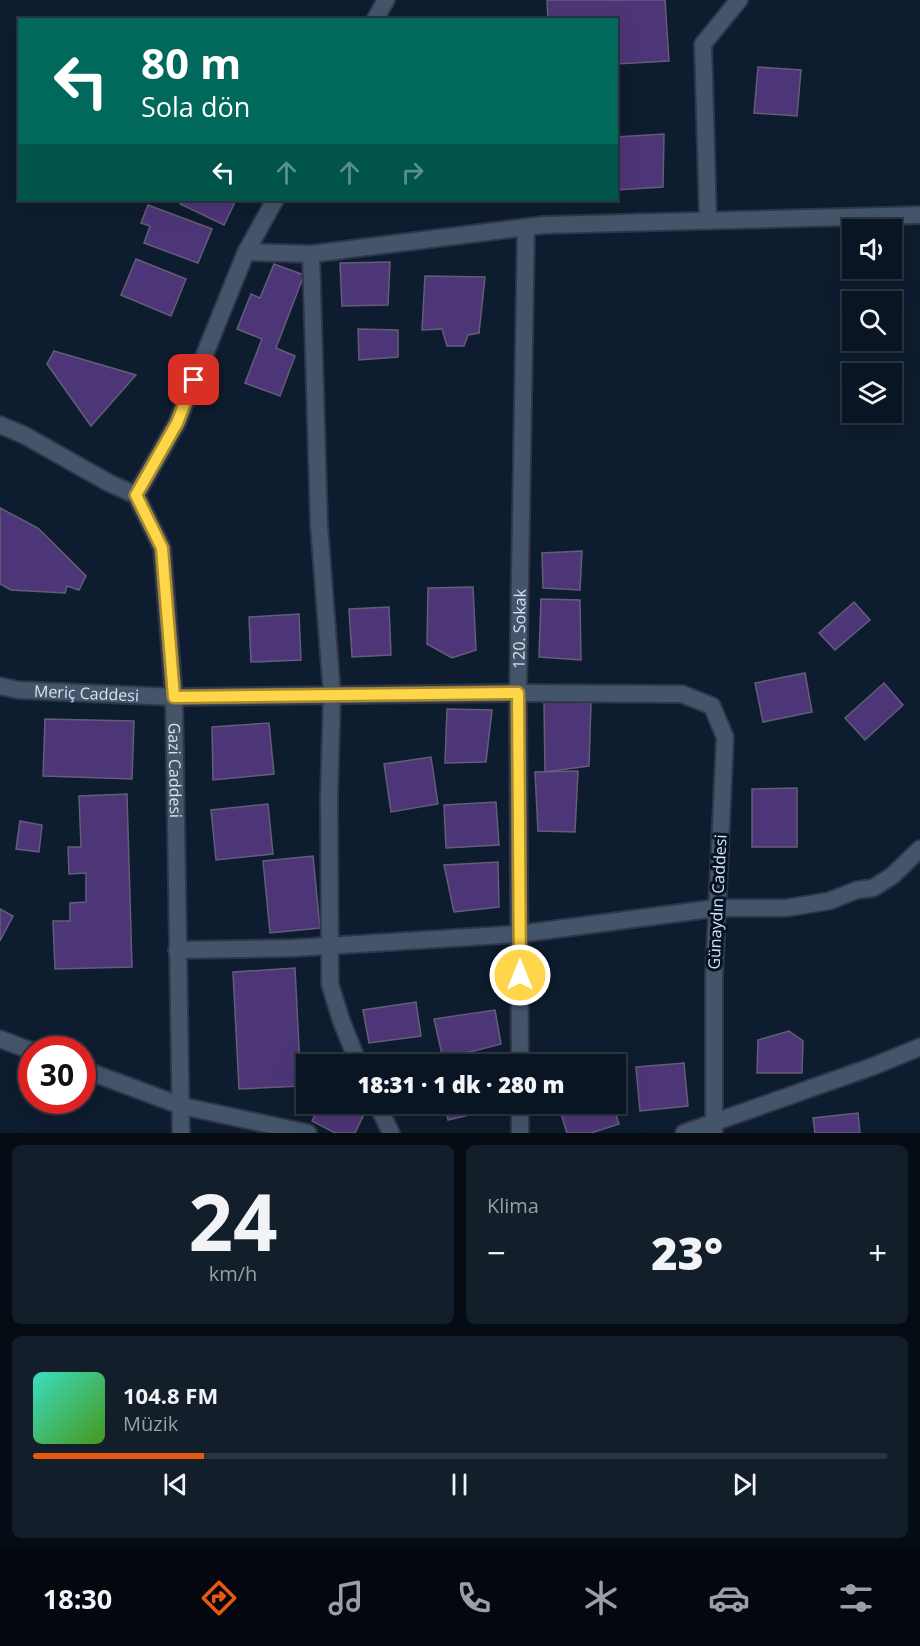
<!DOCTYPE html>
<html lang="tr">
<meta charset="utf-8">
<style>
body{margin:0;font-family:"Open Sans",sans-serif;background:#131e2b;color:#f1f3f6;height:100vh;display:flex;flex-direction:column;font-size:22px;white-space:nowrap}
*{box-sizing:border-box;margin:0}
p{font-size:20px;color:#999fa6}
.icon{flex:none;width:33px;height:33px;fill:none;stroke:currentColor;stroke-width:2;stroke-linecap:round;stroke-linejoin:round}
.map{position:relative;height:1133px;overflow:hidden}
.side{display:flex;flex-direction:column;gap:12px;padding:12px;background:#060c13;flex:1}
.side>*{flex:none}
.hud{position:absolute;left:18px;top:18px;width:600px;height:183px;border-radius:0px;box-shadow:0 6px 24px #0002,0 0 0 2px #2a3441;background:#00695c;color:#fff;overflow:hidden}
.fabs{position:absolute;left:842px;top:219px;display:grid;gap:12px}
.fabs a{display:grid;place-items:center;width:60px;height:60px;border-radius:0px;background:#0a1523;box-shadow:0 6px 24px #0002,0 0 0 2px #2a3441;font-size:30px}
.speed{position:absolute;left:18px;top:1036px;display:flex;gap:12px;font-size:30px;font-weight:700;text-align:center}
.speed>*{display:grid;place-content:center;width:78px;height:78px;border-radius:50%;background:#0a1523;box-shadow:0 6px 24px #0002,0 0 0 2px #2a3441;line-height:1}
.speed .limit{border:9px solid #d22;background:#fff;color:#111}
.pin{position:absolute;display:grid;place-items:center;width:51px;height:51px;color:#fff;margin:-26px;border-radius:12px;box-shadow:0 3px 9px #0006}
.me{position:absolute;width:66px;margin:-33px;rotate:0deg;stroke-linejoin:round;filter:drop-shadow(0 0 4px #0008)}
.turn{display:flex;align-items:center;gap:21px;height:126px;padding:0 24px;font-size:27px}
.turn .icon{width:78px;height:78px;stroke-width:2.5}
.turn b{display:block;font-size:42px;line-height:51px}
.lanes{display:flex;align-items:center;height:57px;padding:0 24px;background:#0003;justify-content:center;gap:30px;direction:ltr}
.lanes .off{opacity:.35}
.big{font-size:45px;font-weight:800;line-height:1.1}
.side .tile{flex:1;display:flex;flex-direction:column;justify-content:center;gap:9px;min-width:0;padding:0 21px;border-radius:9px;background:#131e2b}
.side .dial{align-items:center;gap:0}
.dial b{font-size:78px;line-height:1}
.song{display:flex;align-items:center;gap:18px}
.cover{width:72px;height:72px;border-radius:9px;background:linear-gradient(135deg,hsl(170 70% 55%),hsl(100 70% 35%))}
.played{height:6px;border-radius:3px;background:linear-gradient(90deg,#ea580c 20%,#2a3441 20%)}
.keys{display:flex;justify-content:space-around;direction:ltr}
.heat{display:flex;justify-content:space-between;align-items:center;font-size:33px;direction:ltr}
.side .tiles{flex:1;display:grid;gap:12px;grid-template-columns:1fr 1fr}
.tile:last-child{grid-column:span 2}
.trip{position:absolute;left:296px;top:1054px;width:330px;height:60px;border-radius:0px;background:#0a1523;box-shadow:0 6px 24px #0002,0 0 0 2px #2a3441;font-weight:800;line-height:60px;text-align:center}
.tabs{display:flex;height:96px;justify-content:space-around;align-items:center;background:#04080e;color:#999fa6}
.tabs .icon{width:42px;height:42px}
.tabs .active{color:#ea580c}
.tabs b{font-size:27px;color:#f1f3f6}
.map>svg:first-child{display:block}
.building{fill:#4d3677;stroke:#645d77;stroke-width:1.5}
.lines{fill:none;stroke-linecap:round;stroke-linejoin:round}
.minor-casing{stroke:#303646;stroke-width:20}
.tertiary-casing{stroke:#303646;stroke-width:20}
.minor{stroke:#44546a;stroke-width:16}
.tertiary{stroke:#44546a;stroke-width:16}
.route-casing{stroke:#a68a30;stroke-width:15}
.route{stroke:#ffd54a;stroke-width:10}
.labels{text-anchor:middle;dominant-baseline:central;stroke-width:6;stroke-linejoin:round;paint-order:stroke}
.street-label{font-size:16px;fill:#d8e2ef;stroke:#061225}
</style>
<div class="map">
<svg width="920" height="1133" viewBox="0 0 920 1133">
<rect width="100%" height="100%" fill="#0e1c2f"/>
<!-- building -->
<g class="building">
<polygon points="547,0 665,0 669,61 616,64 616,20 548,20"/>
<polygon points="758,67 801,70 797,116 754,113"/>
<polygon points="664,134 663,187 616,190 616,137"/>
<polygon points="182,200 236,200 224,225 180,204"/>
<polygon points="148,205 212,229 198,263 144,243 150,226 141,223"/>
<polygon points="136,259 186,279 171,316 121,295"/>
<polygon points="390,262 388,305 342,306 340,263"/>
<polygon points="274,264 304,275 276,348 295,356 280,396 245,383 262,339 237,329 251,294 260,298"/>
<polygon points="425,276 485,277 479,333 468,335 464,346 447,346 442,329 422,330"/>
<polygon points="358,329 398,330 398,357 359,360"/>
<polygon points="54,351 136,375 91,426 47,364"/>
<polygon points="0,508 38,528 86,576 79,590 67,586 65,593 11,590 0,584"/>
<polygon points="582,551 580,590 543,588 542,553"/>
<polygon points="473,587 476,650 452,658 427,644 428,588"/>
<polygon points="541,599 580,600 581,660 539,657"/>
<polygon points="854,602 870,620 835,650 819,633"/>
<polygon points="389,607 391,655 352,657 349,609"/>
<polygon points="299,614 301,660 251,662 249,617"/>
<polygon points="805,673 812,712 763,722 755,683"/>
<polygon points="884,683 903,705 865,740 845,718"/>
<polygon points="544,701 591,703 589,766 545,772"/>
<polygon points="447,709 492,710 486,762 445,763"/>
<polygon points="45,719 134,721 132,779 43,776"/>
<polygon points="269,723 274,774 213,780 212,727"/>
<polygon points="431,757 438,804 391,812 384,764"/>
<polygon points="578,771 575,832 538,831 535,772"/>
<polygon points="797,788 797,847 752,847 752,789"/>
<polygon points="127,794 132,967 55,969 53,921 70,921 70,903 86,902 86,873 69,874 68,847 81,847 79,796"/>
<polygon points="496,802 499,845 446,848 444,805"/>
<polygon points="268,804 273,854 216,860 211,810"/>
<polygon points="20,821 42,825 39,852 16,849"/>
<polygon points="313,856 320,928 270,933 263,861"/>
<polygon points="498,862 499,907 454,912 444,865"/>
<polygon points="0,909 13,916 0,941"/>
<polygon points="295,968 301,1086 239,1089 233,972"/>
<polygon points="416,1002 421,1036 369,1043 363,1010"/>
<polygon points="495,1010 501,1044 443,1059 434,1019"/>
<polygon points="789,1031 803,1041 802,1073 757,1073 758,1040"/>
<polygon points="482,1056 484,1065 442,1065"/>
<polygon points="684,1063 688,1106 640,1111 636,1067"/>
<polygon points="321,1104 358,1104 367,1108 355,1133 335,1133 312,1121"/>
<polygon points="445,1104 493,1104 494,1109 448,1120"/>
<polygon points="558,1104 613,1104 619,1124 591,1133 567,1133"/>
<polygon points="858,1113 860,1133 815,1133 813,1118"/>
</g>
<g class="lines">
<defs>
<g id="minor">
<polyline points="708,221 703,44 739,0"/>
<polyline points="311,254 319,525 332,694 329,798 330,984 341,1020 359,1065"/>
<path id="s1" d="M 0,686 L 18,690 L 174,697 L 518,693 L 682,694"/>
<polyline points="177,950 294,948 519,934 717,908 786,908 829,901 857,890 873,888 892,876 920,849"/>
<path id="s2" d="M 520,1065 L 518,693 L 526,227"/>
<polyline points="377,1104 391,1133"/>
<polyline points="182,1106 308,1133"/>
<polyline points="520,1133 520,1104"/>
<polyline points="684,1133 874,1066 920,1047"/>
</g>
<g id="tertiary">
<polyline points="375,20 386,0"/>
<polyline points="246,252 275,200"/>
<path id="s3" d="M 0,425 L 24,435 L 109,483 L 136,495 L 162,548 L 174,697 L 181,1133"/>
<polyline points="136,495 177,423 246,252 311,254 543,225 920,215"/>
<polyline points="682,694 712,706 725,737 714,977 714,1133"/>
<polyline points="0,1039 32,1051"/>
<polyline points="82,1069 182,1106"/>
</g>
</defs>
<!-- minor casing -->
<use href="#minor" class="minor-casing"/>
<!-- tertiary casing -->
<use href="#tertiary" class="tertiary-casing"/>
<!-- minor -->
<use href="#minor" class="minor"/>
<!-- tertiary -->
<use href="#tertiary" class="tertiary"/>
</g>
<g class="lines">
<defs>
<polyline id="route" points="194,380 177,423 136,495 162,548 174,697 518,693 520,975"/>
</defs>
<!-- route casing -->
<use href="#route" class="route-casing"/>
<!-- route -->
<use href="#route" class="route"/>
</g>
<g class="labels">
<!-- street labels -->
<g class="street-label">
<text stroke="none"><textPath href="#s2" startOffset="436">120. Sokak</textPath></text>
<text stroke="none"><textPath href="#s1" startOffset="87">Meriç Caddesi</textPath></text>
<text stroke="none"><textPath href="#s3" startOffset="435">Gazi Caddesi</textPath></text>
<text transform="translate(717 902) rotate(-87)">Günaydın Caddesi</text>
</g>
</g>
</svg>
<div class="fabs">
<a><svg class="icon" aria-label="sound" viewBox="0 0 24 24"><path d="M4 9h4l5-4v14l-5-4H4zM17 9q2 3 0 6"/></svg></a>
<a><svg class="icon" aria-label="search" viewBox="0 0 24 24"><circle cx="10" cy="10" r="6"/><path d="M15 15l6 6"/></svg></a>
<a><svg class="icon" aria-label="layers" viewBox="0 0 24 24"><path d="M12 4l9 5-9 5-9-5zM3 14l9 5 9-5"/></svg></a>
</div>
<div class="speed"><div class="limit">30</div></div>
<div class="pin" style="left:194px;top:380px;background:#d93025"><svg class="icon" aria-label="arrive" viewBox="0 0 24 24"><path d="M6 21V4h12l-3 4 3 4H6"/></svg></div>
<svg class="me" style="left:520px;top:975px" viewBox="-20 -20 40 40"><circle r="17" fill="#ffd54a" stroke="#fff" stroke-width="3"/><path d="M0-11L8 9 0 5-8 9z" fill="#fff"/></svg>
<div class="trip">18:31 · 1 dk · 280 m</div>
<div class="hud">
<div class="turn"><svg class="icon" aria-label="left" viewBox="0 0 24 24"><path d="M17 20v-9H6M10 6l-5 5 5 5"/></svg><div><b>80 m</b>Sola dön</div></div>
<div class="lanes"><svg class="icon" aria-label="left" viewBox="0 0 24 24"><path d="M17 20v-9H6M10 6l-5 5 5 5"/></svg><svg class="icon off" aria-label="ahead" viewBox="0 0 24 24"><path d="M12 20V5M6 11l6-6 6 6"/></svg><svg class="icon off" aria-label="ahead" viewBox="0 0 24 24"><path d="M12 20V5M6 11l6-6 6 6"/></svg><svg class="icon off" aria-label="right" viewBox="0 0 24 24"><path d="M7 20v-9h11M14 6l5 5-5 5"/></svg></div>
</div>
</div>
<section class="side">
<div class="tiles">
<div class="tile dial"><b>24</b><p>km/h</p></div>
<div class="tile"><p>Klima</p>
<div class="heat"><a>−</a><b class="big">23°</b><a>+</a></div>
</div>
<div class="tile">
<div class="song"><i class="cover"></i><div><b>104.8 FM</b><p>Müzik</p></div></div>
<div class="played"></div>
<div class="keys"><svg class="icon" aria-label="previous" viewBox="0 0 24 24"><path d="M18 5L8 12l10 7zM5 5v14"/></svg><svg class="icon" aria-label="pause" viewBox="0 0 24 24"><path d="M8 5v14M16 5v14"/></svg><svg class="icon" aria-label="next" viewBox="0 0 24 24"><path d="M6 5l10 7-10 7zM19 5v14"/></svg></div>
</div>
</div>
</section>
<nav class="tabs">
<b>18:30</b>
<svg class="icon active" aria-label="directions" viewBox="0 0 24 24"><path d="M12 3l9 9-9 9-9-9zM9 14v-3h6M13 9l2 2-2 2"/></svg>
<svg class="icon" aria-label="music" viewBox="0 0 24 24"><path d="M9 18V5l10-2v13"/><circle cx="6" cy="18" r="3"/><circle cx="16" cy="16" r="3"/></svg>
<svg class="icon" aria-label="phone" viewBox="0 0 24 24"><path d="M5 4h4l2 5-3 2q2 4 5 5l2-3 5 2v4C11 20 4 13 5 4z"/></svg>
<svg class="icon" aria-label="climate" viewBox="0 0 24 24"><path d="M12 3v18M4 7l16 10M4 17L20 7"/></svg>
<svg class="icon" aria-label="car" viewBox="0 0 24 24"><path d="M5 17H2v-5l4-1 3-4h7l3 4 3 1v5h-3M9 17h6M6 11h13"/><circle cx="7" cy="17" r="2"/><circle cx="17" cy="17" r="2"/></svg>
<svg class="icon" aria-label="filters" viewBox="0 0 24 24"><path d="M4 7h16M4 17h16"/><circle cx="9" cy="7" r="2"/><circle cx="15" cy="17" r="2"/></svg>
</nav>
